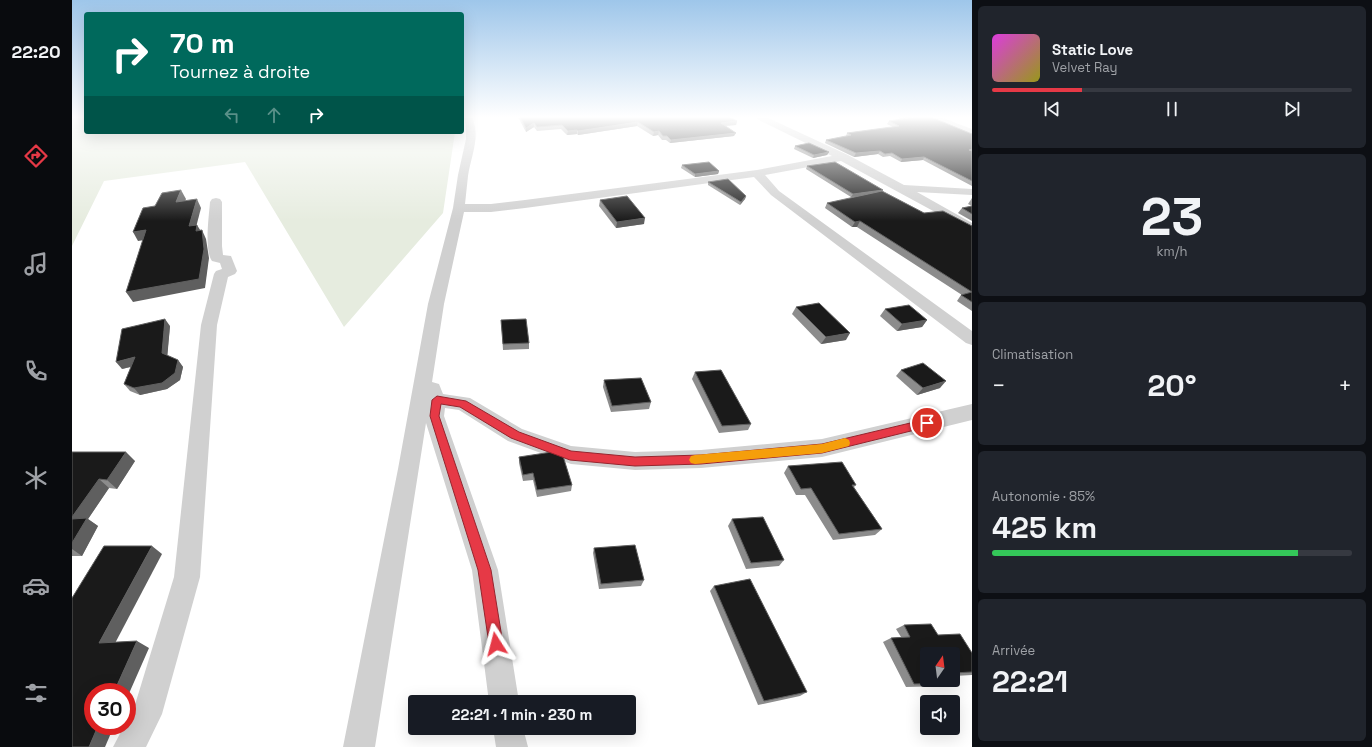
<!DOCTYPE html>
<html lang="fr">
<meta charset="utf-8">
<style>
body{margin:0;font-family:"Space Grotesk",sans-serif;background:#20242c;color:#f1f3f6;height:100vh;display:flex;flex-direction:column;font-size:15px;white-space:nowrap}
*{box-sizing:border-box;margin:0}
p{font-size:13px;color:#9ea1a6}
.icon{flex:none;width:22px;height:22px;fill:none;stroke:currentColor;stroke-width:2;stroke-linecap:round;stroke-linejoin:round}
.map{position:relative;flex:1;overflow:hidden}
.sheet{display:flex;flex-direction:column;gap:6px;padding:6px;background:#0d0f14;width:400px}
.sheet>*{flex:none}
.guide{position:absolute;left:12px;top:12px;width:380px;height:122px;border-radius:4px;box-shadow:0 4px 16px #0002;background:#00695c;color:#fff;overflow:hidden}
.needle{width:26px;rotate:14deg}
.buttons{position:absolute;left:848px;top:647px;display:grid;gap:8px}
.buttons a{display:grid;place-items:center;width:40px;height:40px;border-radius:4px;background:#171b24;box-shadow:0 4px 16px #0002;font-size:20px}
.speed{position:absolute;left:12px;top:683px;display:flex;gap:8px;font-size:20px;font-weight:700;text-align:center}
.speed>*{display:grid;place-content:center;width:52px;height:52px;border-radius:50%;background:#171b24;box-shadow:0 4px 16px #0002;line-height:1}
.speed .limit{border:6px solid #d22;background:#fff;color:#111}
.pin{position:absolute;display:grid;place-items:center;width:34px;height:34px;color:#fff;margin:-17px;border:2px solid #fff;border-radius:50%;box-shadow:0 1px 4px #0007}
.me{position:absolute;width:44px;margin:-22px;rotate:351deg;stroke-linejoin:round;filter:drop-shadow(0 0 3px #0008)}
.turn{display:flex;align-items:center;gap:14px;height:84px;padding:0 20px;font-size:18px}
.turn .icon{width:52px;height:52px;stroke-width:2.5}
.turn b{display:block;font-size:28px;line-height:34px}
.lanes{display:flex;align-items:center;height:38px;padding:0 20px;background:#0003;justify-content:center;gap:20px;direction:ltr}
.lanes .off{opacity:.35}
.big{font-size:30px;font-weight:700;line-height:1.1}
.sheet .tile{flex:1;display:flex;flex-direction:column;justify-content:center;gap:6px;min-width:0;padding:0 14px;border-radius:6px;background:#20242c}
.sheet .dial{align-items:center;gap:0}
.dial b{font-size:52px;line-height:1}
.song{display:flex;align-items:center;gap:12px}
.cover{width:48px;height:48px;border-radius:6px;background:linear-gradient(135deg,hsl(300 70% 55%),hsl(60 70% 35%))}
.played{height:4px;border-radius:2px;background:linear-gradient(90deg,#e63946 25%,#363941 25%)}
.keys{display:flex;justify-content:space-around;direction:ltr}
.heat{display:flex;justify-content:space-between;align-items:center;font-size:22px;direction:ltr}
.charge{height:6px;border-radius:3px;background:linear-gradient(90deg,#34c759 85%,#363941 0)}
.trip{position:absolute;left:336px;top:695px;width:228px;height:40px;border-radius:4px;background:#171b24;box-shadow:0 4px 16px #0002;font-weight:700;line-height:40px;text-align:center}
main{display:flex;flex:1;min-height:0}
.tabs{display:flex;flex-direction:column;width:72px;justify-content:space-around;align-items:center;background:#090b0e;color:#9ea1a6}
.tabs .icon{width:28px;height:28px}
.tabs .selected{color:#e63946}
.tabs b{font-size:18px;color:#f1f3f6}
.map>svg:first-child{display:block}
.green{fill:#e6ecdf}
.lines{fill:none;stroke-linecap:round;stroke-linejoin:round}
.street{fill:#d0d0d0;fill-rule:evenodd}
.wall{fill:#8c8c8c;fill-rule:evenodd}
.shaded-wall{fill:#5f5f5f}
.building{fill:#1a1a1a;stroke:#5f5f5f}
.route{fill:#e63946;stroke:#96252e}
.slow{fill:#f59e0b}
</style>
<main>
<nav class="tabs">
<b>22:20</b>
<svg class="icon selected" aria-label="directions" viewBox="0 0 24 24"><path d="M12 3l9 9-9 9-9-9zM9 14v-3h6M13 9l2 2-2 2"/></svg>
<svg class="icon" aria-label="music" viewBox="0 0 24 24"><path d="M9 18V5l10-2v13"/><circle cx="6" cy="18" r="3"/><circle cx="16" cy="16" r="3"/></svg>
<svg class="icon" aria-label="phone" viewBox="0 0 24 24"><path d="M5 4h4l2 5-3 2q2 4 5 5l2-3 5 2v4C11 20 4 13 5 4z"/></svg>
<svg class="icon" aria-label="climate" viewBox="0 0 24 24"><path d="M12 3v18M4 7l16 10M4 17L20 7"/></svg>
<svg class="icon" aria-label="car" viewBox="0 0 24 24"><path d="M5 17H2v-5l4-1 3-4h7l3 4 3 1v5h-3M9 17h6M6 11h13"/><circle cx="7" cy="17" r="2"/><circle cx="17" cy="17" r="2"/></svg>
<svg class="icon" aria-label="filters" viewBox="0 0 24 24"><path d="M4 7h16M4 17h16"/><circle cx="9" cy="7" r="2"/><circle cx="15" cy="17" r="2"/></svg>
</nav>
<div class="map">
<svg width="900" height="747" viewBox="0 0 900 747">
<rect width="100%" height="100%" fill="#fff"/>
<!-- green -->
<polygon class="green" points="0,117 14,117 14,132 383,132 371,213 272,327 173,162 32,181 0,246"/>
<g class="lines">
<!-- street -->
<g class="street">
<path d="M 392,117 L 400,117 C 409,136 399,156 396,176 C 395,185 394,195 393,204 L 419,204 L 453,200 L 685,170 L 760,156 L 685,119 L 684,117 L 694,117 L 776,155 L 832,185 L 900,189 L 900,195 L 845,192 L 900,223 L 900,232 L 769,161 L 693,175 L 707,191 L 900,331 L 900,345 L 894,343 L 699,195 L 682,177 L 453,208 L 419,212 L 392,212 L 372,304 L 360,382 L 367,384 L 371,394 L 398,398 L 450,429 L 499,446 L 563,452 L 629,450 L 750,439 L 900,404 L 900,420 L 750,457 L 629,468 L 563,470 L 499,464 L 436,441 L 387,410 L 373,408 L 372,416 L 426,570 L 447,702 L 417,702 L 400,570 L 354,423 L 303,747 L 271,747 L 326,469 L 356,304 L 381,208 L 386,175 L 394,139 L 394,125 Z"/>
<polygon points="857,117 868,117 900,129 900,135 858,119"/>
<path d="M 144,198 L 148,199 L 150,202 L 150,246 L 151,255 L 159,256 L 165,271 L 163,274 L 156,277 L 145,325 L 128,577 L 90,714 L 74,747 L 41,747 L 52,726 L 55,726 L 55,720 L 62,708 L 102,577 L 129,325 L 142,274 L 144,271 L 150,269 L 148,263 L 140,261 C 132,250 137,216 138,202 L 140,199 Z"/>
<polygon points="421,728 451,728 456,747 424,747"/>
</g>
</g>
<!-- wall -->
<g class="wall">
<polygon points="446,117 657,117 665,121 664,125 653,126 662,136 598,143 594,140 590,140 586,135 581,136 565,126 506,135 505,134 495,135 489,129 465,131 462,127 454,132"/>
<polygon points="823,117 839,117 838,118 859,117 900,134 900,186 851,160 829,162 818,156 811,157 806,154 782,157 753,143 754,140 774,136 775,133 821,127 815,124 817,121 830,119"/>
<polygon points="723,146 757,152 755,155 741,158 722,149"/>
<polygon points="610,165 647,171 646,174 623,177 609,168"/>
<polygon points="735,166 810,191 852,213 900,226 900,311 885,301 889,295 890,295 785,227 780,227 753,208 755,203 785,197 779,197 734,169"/>
<polygon points="636,182 674,196 673,199 668,205 636,185"/>
<polygon points="900,198 900,206 896,204"/>
<polygon points="528,200 572,224 544,228 527,206"/>
<polygon points="900,206 900,221 886,213 890,208"/>
<polygon points="724,307 774,340 749,344 720,314"/>
<polygon points="813,309 855,320 850,327 825,331 808,316"/>
<polygon points="429,320 457,343 457,349 431,350"/>
<polygon points="98,326 95,356 106,360 111,367 108,380 95,389 68,395 58,391 52,384 59,367 50,369"/>
<polygon points="829,370 868,388 845,395 824,376"/>
<polygon points="623,372 679,424 676,430 647,433 620,379"/>
<polygon points="532,380 579,402 577,409 539,412 531,387"/>
<polygon points="0,452 63,461 45,489 37,488 16,519 26,526 10,556 0,556"/>
<polygon points="447,457 500,485 499,491 465,497 461,480 451,481 447,463"/>
<polygon points="716,466 784,485 782,487 810,529 803,535 761,540 733,495 724,495 712,473"/>
<polygon points="660,519 712,560 707,566 674,569 656,526"/>
<polygon points="522,548 572,580 569,586 527,589 521,553"/>
<polygon points="642,586 735,692 728,696 686,705 638,591"/>
<path d="M 832,625 L 866,635 L 900,653 L 900,675 L 882,676 L 886,683 L 877,686 L 834,687 L 811,642 L 819,638 L 829,637 L 824,629 ZM 881,654 L 881,680 L 855,680 Z"/>
</g>
<!-- shaded-wall -->
<g class="shaded-wall">
<polygon points="665,121 664,125 648,126 649,123"/>
<polygon points="566,122 565,126 506,135 506,131"/>
<polygon points="462,123 462,127 454,132 454,128"/>
<polygon points="505,130 505,134 495,135 496,131"/>
<polygon points="587,131 586,135 581,136 582,132"/>
<polygon points="664,133 662,136 598,143 599,140"/>
<polygon points="808,151 806,154 782,157 784,153"/>
<polygon points="757,152 755,155 741,158 742,155"/>
<polygon points="852,157 851,160 829,162 830,159"/>
<polygon points="647,171 646,174 623,177 623,174"/>
<polygon points="109,190 114,199 109,211 104,202"/>
<polygon points="811,190 809,193 779,197 781,194"/>
<polygon points="674,196 673,199 668,205 669,202"/>
<polygon points="125,199 129,208 122,235 117,226"/>
<polygon points="573,218 572,224 544,228 545,222"/>
<polygon points="788,221 785,227 780,227 783,222"/>
<polygon points="125,225 130,233 124,231"/>
<polygon points="74,230 79,239 66,241 61,232"/>
<polygon points="130,230 134,239 137,258 133,288 61,302 54,292"/>
<polygon points="93,319 98,326 95,360 90,353"/>
<polygon points="855,320 850,327 825,331 830,324"/>
<polygon points="778,333 774,340 749,344 754,337"/>
<polygon points="63,357 69,364 50,369 44,362"/>
<polygon points="106,360 111,367 108,380 95,389 68,395 62,388"/>
<polygon points="874,381 868,388 845,395 851,388"/>
<polygon points="54,452 63,461 45,489 35,480"/>
<polygon points="27,479 37,488 16,519 26,526 10,556 0,549 0,517"/>
<polygon points="80,546 90,554 40,649 27,643"/>
<polygon points="65,641 77,648 55,698 55,692 42,692"/>
<polygon points="26,726 42,726 33,747 17,747"/>
</g>
<!-- building -->
<g class="building">
<polygon points="448,117 657,117 665,121 649,123 664,133 599,140 595,136 591,136 587,131 582,132 566,122 506,131 505,130 496,131 490,125 465,127 462,123 454,128"/>
<polygon points="833,117 839,117 838,118 850,117 859,117 900,134 900,149 897,150 900,151 900,181 852,157 830,159 820,153 813,154 808,151 784,153 754,140 779,135 775,133 827,126 817,121 837,118"/>
<polygon points="737,143 757,152 742,155 723,146"/>
<polygon points="637,162 647,171 623,174 610,165"/>
<polygon points="763,162 811,190 781,194 735,166"/>
<polygon points="656,179 674,196 669,202 636,182"/>
<polygon points="109,190 104,202 125,199 117,226 125,225 124,231 130,230 132,249 127,279 54,292 74,230 61,232 71,208 83,206 90,193"/>
<polygon points="810,191 852,213 871,211 900,226 900,292 788,221 783,222 755,203"/>
<polygon points="555,196 573,218 545,222 528,200"/>
<polygon points="900,206 900,214 890,208"/>
<polygon points="900,292 900,302 889,295"/>
<polygon points="747,303 778,333 754,337 724,307"/>
<polygon points="837,305 855,320 830,324 813,309"/>
<polygon points="93,319 90,353 106,360 103,373 90,383 62,388 52,384 63,357 44,362 50,329"/>
<polygon points="454,319 457,343 431,344 429,320"/>
<polygon points="851,363 874,381 851,388 829,370"/>
<polygon points="649,370 679,424 650,426 623,372"/>
<polygon points="569,378 579,402 540,406 532,380"/>
<polygon points="0,452 54,452 35,480 27,479 0,517"/>
<polygon points="480,452 491,456 500,485 465,490 461,473 451,475 447,457"/>
<polygon points="770,462 784,485 780,485 810,529 767,534 739,488 729,489 716,466"/>
<polygon points="691,517 712,560 679,563 660,519"/>
<polygon points="15,518 0,543 0,519"/>
<polygon points="563,545 572,580 529,584 522,548"/>
<polygon points="32,546 80,546 27,643 65,641 42,692 21,692 21,726 26,726 17,747 0,747 0,598"/>
<polygon points="678,579 735,692 692,701 642,586"/>
<polygon points="859,624 866,635 888,634 900,653 900,672 881,673 881,654 855,654 855,680 881,680 881,675 886,683 842,684 819,638 838,637 832,625"/>
</g>
<!-- sky -->
<linearGradient id="sky" x2="0" y2="1"><stop stop-color="#9ec6ea"/><stop offset="0.53" stop-color="#fff"/><stop offset="1" stop-color="#fff" stop-opacity="0"/></linearGradient>
<rect width="900" height="221" fill="url(#sky)"/>
<!-- route -->
<polygon class="route" points="365,396 394,401 447,432 499,451 563,457 629,455 750,444 855,419 859,420 860,423 859,426 855,427 750,453 629,464 563,466 498,460 439,438 388,407 369,404 367,416 419,570 431,644 429,648 424,650 419,648 417,644 406,570 358,416 360,400"/>
<!-- slow -->
<polygon class="slow" points="773,438 777,440 778,443 777,446 750,453 623,464 619,463 617,460 619,456 623,455 750,444"/>
</svg>
<div class="buttons">
<a><svg class="needle" viewBox="-14 -14 28 28"><path d="M0-13l5 13h-10z" fill="#e53935"/><path d="M0 13l5-13h-10z" fill="#9ea1a6"/></svg></a>
<a><svg class="icon" aria-label="sound" viewBox="0 0 24 24"><path d="M4 9h4l5-4v14l-5-4H4zM17 9q2 3 0 6"/></svg></a>
</div>
<div class="speed"><div class="limit">30</div></div>
<div class="pin" style="left:855px;top:423px;background:#d93025"><svg class="icon" aria-label="arrive" viewBox="0 0 24 24"><path d="M6 21V4h12l-3 4 3 4H6"/></svg></div>
<svg class="me" style="left:424px;top:644px" viewBox="-20 -20 40 40"><path d="M0-17L14 15 0 8-14 15z" fill="#e63946" stroke="#fff" stroke-width="4"/></svg>
<div class="trip">22:21 · 1 min · 230 m</div>
<div class="guide">
<div class="turn"><svg class="icon" aria-label="right" viewBox="0 0 24 24"><path d="M7 20v-9h11M14 6l5 5-5 5"/></svg><div><b>70 m</b>Tournez à droite</div></div>
<div class="lanes"><svg class="icon off" aria-label="left" viewBox="0 0 24 24"><path d="M17 20v-9H6M10 6l-5 5 5 5"/></svg><svg class="icon off" aria-label="ahead" viewBox="0 0 24 24"><path d="M12 20V5M6 11l6-6 6 6"/></svg><svg class="icon" aria-label="right" viewBox="0 0 24 24"><path d="M7 20v-9h11M14 6l5 5-5 5"/></svg></div>
</div>
</div>
<section class="sheet">
<div class="tile">
<div class="song"><i class="cover"></i><div><b>Static Love</b><p>Velvet Ray</p></div></div>
<div class="played"></div>
<div class="keys"><svg class="icon" aria-label="previous" viewBox="0 0 24 24"><path d="M18 5L8 12l10 7zM5 5v14"/></svg><svg class="icon" aria-label="pause" viewBox="0 0 24 24"><path d="M8 5v14M16 5v14"/></svg><svg class="icon" aria-label="next" viewBox="0 0 24 24"><path d="M6 5l10 7-10 7zM19 5v14"/></svg></div>
</div>
<div class="tile dial"><b>23</b><p>km/h</p></div>
<div class="tile"><p>Climatisation</p>
<div class="heat"><a>−</a><b class="big">20°</b><a>+</a></div>
</div>
<div class="tile"><p>Autonomie · 85%</p><b class="big">425 km</b><div class="charge"></div></div>
<div class="tile"><p>Arrivée</p><b class="big">22:21</b></div>
</section>
</main>
